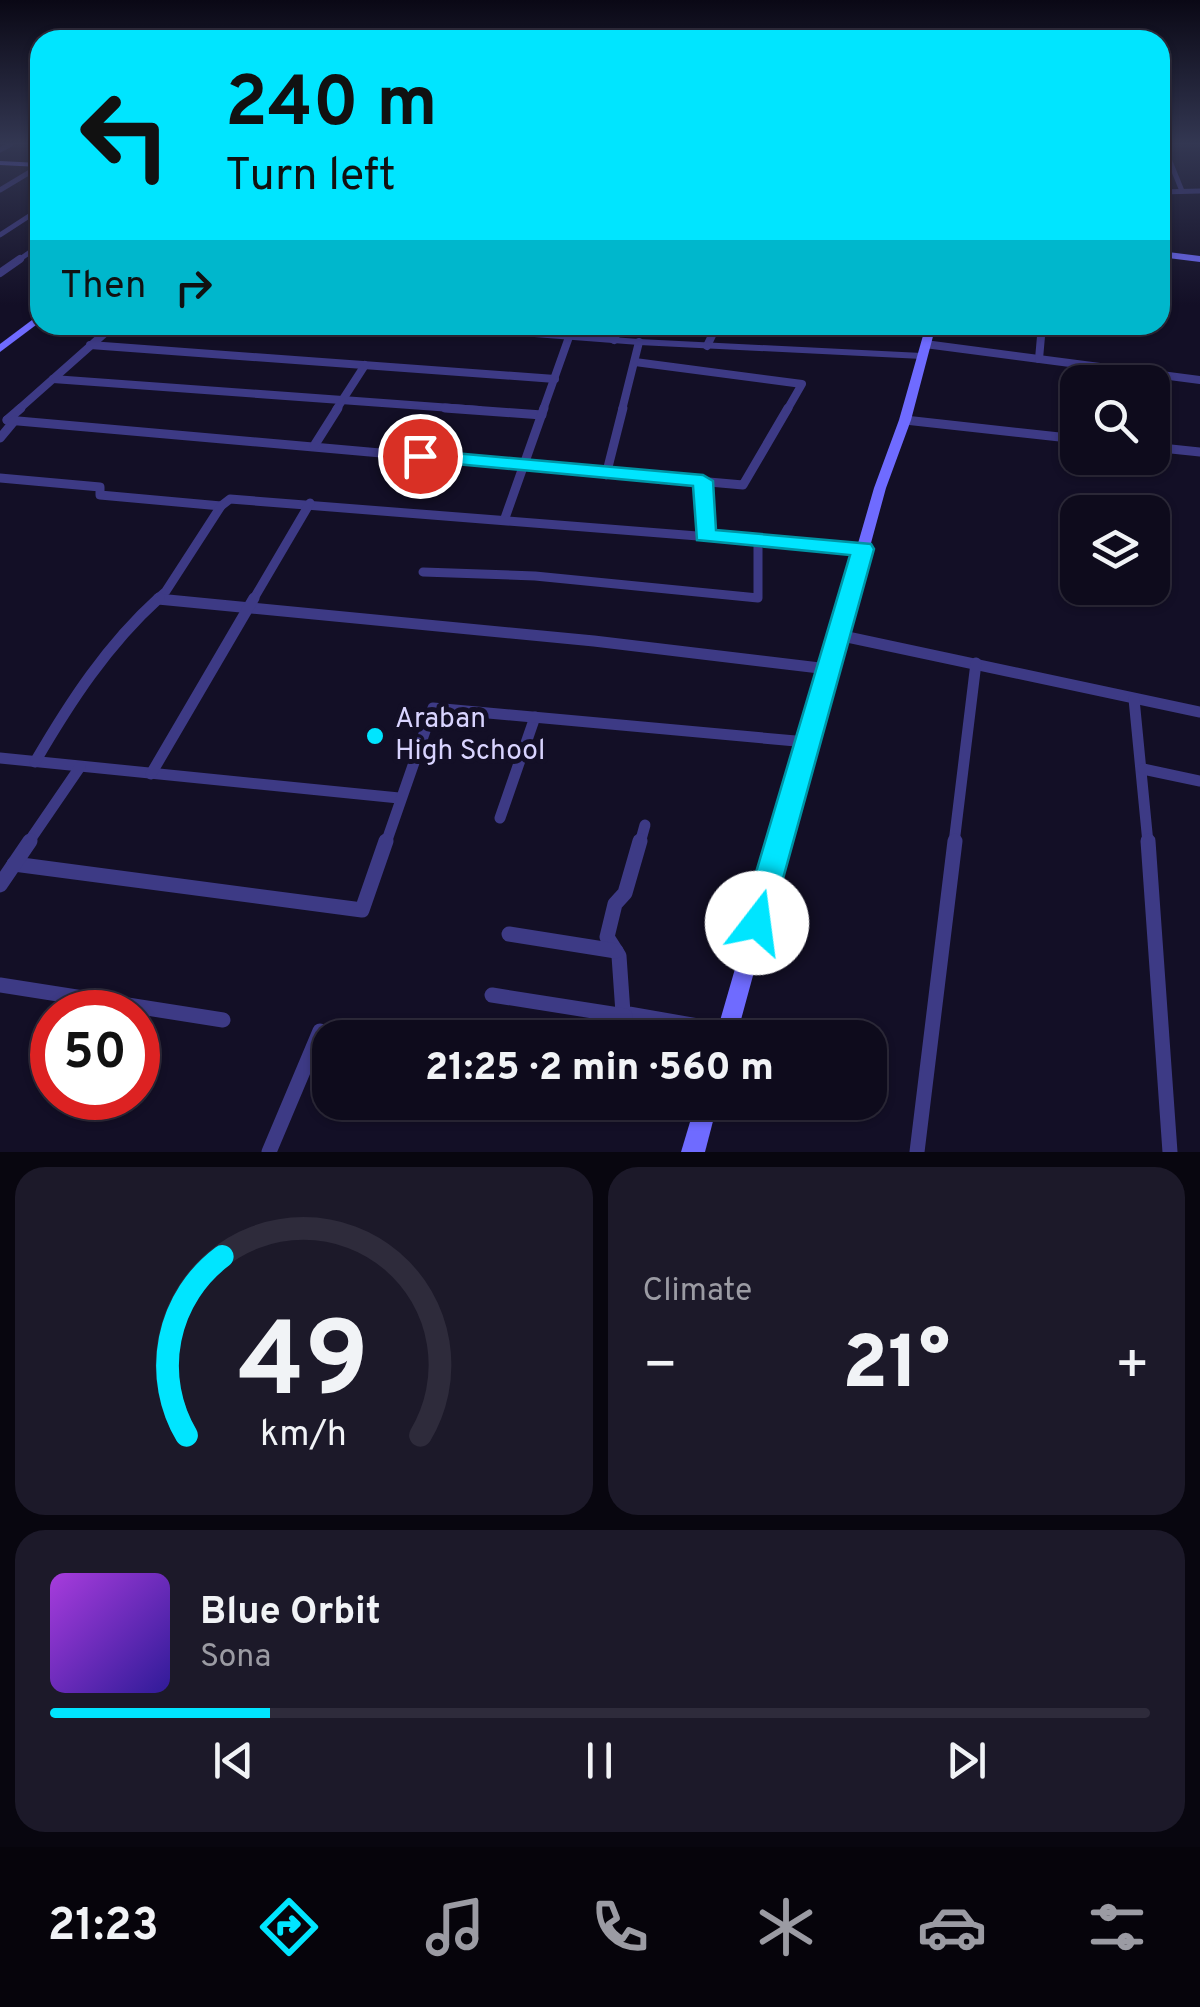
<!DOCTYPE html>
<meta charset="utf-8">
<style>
body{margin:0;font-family:Overpass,sans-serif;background:#1c1929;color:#f1f3f6;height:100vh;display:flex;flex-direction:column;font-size:38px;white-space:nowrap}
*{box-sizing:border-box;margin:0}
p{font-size:32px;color:#9b9ba3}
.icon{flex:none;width:55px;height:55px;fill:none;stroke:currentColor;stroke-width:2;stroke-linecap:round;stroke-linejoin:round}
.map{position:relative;height:1152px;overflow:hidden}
.drawer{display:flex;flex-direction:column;gap:15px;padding:15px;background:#08060f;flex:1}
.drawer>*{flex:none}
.hud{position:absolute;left:30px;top:30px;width:1140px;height:305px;border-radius:30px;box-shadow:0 2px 8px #0004,0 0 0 2px #2e2b3b;background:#00e5ff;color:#111;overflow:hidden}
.fabs{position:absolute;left:1060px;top:365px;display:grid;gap:20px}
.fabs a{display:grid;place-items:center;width:110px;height:110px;border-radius:20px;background:#0e0b1c;box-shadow:0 2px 8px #0004,0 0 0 2px #2e2b3b;font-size:50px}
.speed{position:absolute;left:30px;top:990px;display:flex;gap:20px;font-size:50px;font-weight:700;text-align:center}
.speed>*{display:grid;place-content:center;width:130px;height:130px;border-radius:50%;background:#0e0b1c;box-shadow:0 2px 8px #0004,0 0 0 2px #2e2b3b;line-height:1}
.speed .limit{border:15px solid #d22;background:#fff;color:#111}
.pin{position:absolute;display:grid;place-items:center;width:85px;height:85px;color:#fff;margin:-42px;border:5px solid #fff;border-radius:50%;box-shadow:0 2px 10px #0007}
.me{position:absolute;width:110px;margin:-55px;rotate:15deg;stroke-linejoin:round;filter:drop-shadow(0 0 8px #0008)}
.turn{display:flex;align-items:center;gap:35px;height:210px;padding:0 30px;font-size:45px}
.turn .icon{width:130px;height:130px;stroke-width:2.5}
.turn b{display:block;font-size:70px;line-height:85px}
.then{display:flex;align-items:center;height:95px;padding:0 30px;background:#0003;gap:20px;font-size:38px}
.big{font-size:75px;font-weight:800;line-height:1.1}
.drawer .widget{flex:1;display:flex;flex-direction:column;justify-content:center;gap:15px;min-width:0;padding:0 35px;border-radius:30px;background:#1c1929}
.drawer .dial{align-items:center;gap:0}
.dial svg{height:260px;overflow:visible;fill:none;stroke:#2e2b3b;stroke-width:7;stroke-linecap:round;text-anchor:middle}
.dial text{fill:#f1f3f6;stroke:none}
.song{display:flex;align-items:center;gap:30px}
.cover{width:120px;height:120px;border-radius:15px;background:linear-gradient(135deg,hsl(280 70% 55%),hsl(250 70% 35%))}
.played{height:10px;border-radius:5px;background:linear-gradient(90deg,#00e5ff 20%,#2e2b3b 20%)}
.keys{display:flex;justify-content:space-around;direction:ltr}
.heat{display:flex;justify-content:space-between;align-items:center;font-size:55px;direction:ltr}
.drawer .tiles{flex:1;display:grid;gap:15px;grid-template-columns:1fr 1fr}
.widget:last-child{grid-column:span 2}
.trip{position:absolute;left:312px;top:1020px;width:575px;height:100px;border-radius:30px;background:#0e0b1c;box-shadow:0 2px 8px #0004,0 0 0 2px #2e2b3b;font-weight:800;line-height:100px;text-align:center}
.tab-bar{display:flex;height:160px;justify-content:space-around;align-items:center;background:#06040b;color:#9b9ba3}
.tab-bar .icon{width:70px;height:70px}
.tab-bar .active{color:#00e5ff}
.tab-bar b{font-size:45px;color:#f1f3f6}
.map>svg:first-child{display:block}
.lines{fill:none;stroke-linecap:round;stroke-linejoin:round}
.minor-far4{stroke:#3d3a85;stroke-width:5}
.minor-far3{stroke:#3d3a85;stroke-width:8}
.minor-far2{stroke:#3d3a85;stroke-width:9}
.minor-far1{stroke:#3d3a85;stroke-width:11}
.minor{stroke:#3d3a85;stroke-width:15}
.tertiary{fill:#3d3a85;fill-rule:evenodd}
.secondary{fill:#6f6bff;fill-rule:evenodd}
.route{fill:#00e5ff;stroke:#0095a6;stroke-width:2.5}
.poi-dot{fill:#00e5ff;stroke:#130f26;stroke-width:4}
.labels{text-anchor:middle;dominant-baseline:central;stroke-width:10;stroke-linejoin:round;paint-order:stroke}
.poi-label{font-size:28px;fill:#d9d4ff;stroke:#130f26;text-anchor:start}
</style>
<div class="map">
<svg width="1200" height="1152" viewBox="0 0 1200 1152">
<rect width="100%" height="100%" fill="#130f26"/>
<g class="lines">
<!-- minor-far4 -->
<g class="minor-far4">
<polyline points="1163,144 1182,191"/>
<polyline points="0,150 11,144"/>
<polyline points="0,190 40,166"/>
<polyline points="1160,192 1200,191"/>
<polyline points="0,235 40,209"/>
<polyline points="16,262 40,245"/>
</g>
<!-- minor-far3 -->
<g class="minor-far3">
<polyline points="0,273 20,259"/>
<polyline points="890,325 930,328"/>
<polyline points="614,340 620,325"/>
<polyline points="925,344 1200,380"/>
<polyline points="90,345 555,379"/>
<polyline points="707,346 717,325"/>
<polyline points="1039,359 1042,325"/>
<polyline points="635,362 802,384 787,410"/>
<polyline points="53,379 479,410"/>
<polyline points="18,410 114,325"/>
<polyline points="336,410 365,365"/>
<polyline points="543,410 569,337"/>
<polyline points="622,410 639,342"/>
</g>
<!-- minor-far2 -->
<g class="minor-far2">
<polyline points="445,408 542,415"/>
<polyline points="7,420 743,485 788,408"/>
<polyline points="7,420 21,408"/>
<polyline points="905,420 1078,439"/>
<polyline points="0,438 15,420"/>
<polyline points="314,446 338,408"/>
<polyline points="1152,447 1200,452"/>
<polyline points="606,475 623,408"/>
<polyline points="0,478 100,487 100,495 221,506"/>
<polyline points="703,481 705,536"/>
<polyline points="505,518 544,408"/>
<polyline points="423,572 535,576 758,598 758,540"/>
<polyline points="158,599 172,600"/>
<polyline points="156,600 166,591 221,506 230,499 863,549"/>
<polyline points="253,600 310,503"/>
</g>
<!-- minor-far1 -->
<g class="minor-far1">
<polyline points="158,599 594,641 828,669"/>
<polyline points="838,635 1200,712"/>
<polyline points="1134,699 1148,843"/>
<polyline points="0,758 399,798"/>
<path d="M 35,762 C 70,702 107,645 159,598"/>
<polyline points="1143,769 1200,781"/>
<polyline points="151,774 254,598"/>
<polyline points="500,818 535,717"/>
<polyline points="28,843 80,767"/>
<polyline points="386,843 433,708 807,742"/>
<polyline points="640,843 645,825"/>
<polyline points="954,843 976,663"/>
</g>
<!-- minor -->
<g class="minor">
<polyline points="640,841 625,893 615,904 607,937 619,956 623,1013 727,1031"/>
<polyline points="1148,841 1170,1152"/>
<polyline points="14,864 362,910 386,841"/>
<polyline points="0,885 30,841"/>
<polyline points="509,934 616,951"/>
<polyline points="0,985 223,1020"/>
<polyline points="492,995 625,1016"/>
<polyline points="269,1152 320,1031"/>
<polyline points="917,1152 955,841"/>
</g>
<!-- tertiary -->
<polygon class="tertiary" points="411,325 450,325 639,339 922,353 927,356 922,359 639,345 415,328"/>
<!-- secondary -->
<g class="secondary">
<polygon points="0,161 40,163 40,167 0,165"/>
<polygon points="1160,251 1200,256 1200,262 1160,257"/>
<polygon points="40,314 40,322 0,352 0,344"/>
<polygon points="926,325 936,325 911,420 886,488 736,1038 715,1038 874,488 899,420"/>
<polygon points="696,1102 718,1102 705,1152 681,1152"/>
</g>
</g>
<!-- sky -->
<linearGradient id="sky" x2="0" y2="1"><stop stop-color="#0a0815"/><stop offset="0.47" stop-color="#333752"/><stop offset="1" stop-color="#333752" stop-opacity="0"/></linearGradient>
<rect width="1200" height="305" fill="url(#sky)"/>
<!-- route -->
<polygon class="route" points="420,450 703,475 713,481 716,530 871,544 874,549 768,933 757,937 745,933 741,923 850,555 697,540 693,486 413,460 413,452"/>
<!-- markers -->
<circle class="poi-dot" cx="375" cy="736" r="10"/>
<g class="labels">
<!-- poi labels -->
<g class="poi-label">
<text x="395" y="720">Araban<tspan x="395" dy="32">High School</tspan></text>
</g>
</g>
</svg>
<div class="fabs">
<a><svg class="icon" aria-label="search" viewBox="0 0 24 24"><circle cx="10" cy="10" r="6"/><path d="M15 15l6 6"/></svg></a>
<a><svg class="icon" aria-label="layers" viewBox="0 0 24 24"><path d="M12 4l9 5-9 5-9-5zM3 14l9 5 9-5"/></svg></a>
</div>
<div class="speed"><div class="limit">50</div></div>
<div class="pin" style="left:420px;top:456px;background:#d93025"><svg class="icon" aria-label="arrive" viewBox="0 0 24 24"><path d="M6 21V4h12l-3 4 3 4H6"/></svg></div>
<svg class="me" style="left:757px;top:923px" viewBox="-20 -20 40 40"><circle r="19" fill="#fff"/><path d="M0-13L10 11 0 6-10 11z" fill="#00e5ff"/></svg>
<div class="trip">21:25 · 2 min · 560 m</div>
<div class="hud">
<div class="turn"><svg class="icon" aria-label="left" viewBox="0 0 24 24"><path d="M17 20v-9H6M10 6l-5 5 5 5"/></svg><div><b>240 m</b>Turn left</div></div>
<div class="then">Then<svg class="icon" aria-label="right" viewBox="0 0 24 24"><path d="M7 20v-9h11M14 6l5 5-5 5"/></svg></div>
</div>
</div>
<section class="drawer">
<div class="tiles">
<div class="widget dial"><svg viewBox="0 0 100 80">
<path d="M14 69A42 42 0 1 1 86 69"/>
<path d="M14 69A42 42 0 0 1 25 14" stroke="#00e5ff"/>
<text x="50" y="56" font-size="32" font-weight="700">49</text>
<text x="50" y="72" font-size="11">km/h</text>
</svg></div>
<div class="widget"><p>Climate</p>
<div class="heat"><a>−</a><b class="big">21°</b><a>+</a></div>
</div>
<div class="widget">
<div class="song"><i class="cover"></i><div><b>Blue Orbit</b><p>Sona</p></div></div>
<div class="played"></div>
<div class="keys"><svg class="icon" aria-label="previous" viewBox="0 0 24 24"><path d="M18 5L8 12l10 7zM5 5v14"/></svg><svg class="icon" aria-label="pause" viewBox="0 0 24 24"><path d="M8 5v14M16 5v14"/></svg><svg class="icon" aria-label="next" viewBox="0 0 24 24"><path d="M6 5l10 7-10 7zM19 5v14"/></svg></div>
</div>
</div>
</section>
<nav class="tab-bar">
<b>21:23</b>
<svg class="icon active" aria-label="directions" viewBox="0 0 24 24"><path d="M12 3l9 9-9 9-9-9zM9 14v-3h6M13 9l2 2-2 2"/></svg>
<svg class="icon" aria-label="music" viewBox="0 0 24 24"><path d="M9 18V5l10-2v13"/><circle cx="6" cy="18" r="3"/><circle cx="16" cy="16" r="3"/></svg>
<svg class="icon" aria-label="phone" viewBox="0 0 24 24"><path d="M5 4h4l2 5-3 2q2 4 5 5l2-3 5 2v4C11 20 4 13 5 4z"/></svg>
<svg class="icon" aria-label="climate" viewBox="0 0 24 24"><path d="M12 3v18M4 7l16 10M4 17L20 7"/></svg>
<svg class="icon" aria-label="car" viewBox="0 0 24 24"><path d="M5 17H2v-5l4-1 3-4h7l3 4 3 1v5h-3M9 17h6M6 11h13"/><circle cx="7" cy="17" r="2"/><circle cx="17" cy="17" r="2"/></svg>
<svg class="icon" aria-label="filters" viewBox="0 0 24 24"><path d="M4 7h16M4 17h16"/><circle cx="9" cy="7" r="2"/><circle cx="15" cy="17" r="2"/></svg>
</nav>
